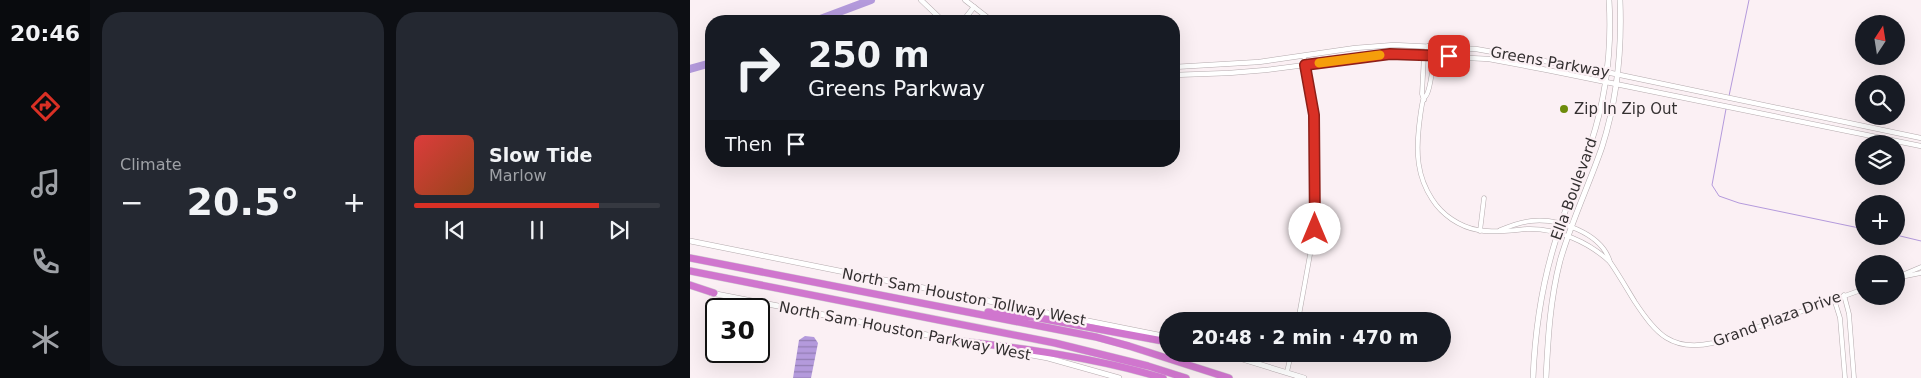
<!DOCTYPE html>
<meta charset="utf-8">
<style>
body{margin:0;font-family:"DejaVu Sans",sans-serif;background:#242831;color:#f1f3f6;height:100vh;display:flex;flex-direction:column;font-size:19px;white-space:nowrap}
*{box-sizing:border-box;margin:0}
p{font-size:16px;color:#9ea1a6}
.icon{flex:none;width:28px;height:28px;fill:none;stroke:currentColor;stroke-width:2;stroke-linecap:round;stroke-linejoin:round}
.map{position:relative;flex:1;overflow:hidden}
.sheet{display:flex;flex-direction:column;gap:12px;padding:12px;background:#0d0f14;width:600px}
.sheet>*{flex:none}
.hud{position:absolute;left:15px;top:15px;width:475px;height:152px;border-radius:20px;box-shadow:0 5px 20px #0002;background:#171b24;color:#f1f3f6;overflow:hidden}
.needle{width:32px;rotate:12deg}
.fabs{position:absolute;left:1165px;top:15px;display:grid;gap:10px}
.fabs a{display:grid;place-items:center;width:50px;height:50px;border-radius:50%;background:#171b24;box-shadow:0 5px 20px #0002;font-size:25px}
.speed{position:absolute;left:15px;top:298px;display:flex;gap:10px;font-size:25px;font-weight:700;text-align:center}
.speed>*{display:grid;place-content:center;width:65px;height:65px;border-radius:50%;background:#171b24;box-shadow:0 5px 20px #0002;line-height:1}
.speed .limit{border:2px solid #111;border-radius:8px;background:#fff;color:#111}
.pin{position:absolute;display:grid;place-items:center;width:42px;height:42px;color:#fff;margin:-21px;border-radius:10px;box-shadow:0 2px 8px #0006}
.me{position:absolute;width:55px;margin:-28px;rotate:0deg;stroke-linejoin:round;filter:drop-shadow(0 0 4px #0008)}
.turn{display:flex;align-items:center;gap:18px;height:105px;padding:0 20px;font-size:22px}
.turn .icon{width:65px;height:65px;stroke-width:2.5}
.turn b{display:block;font-size:35px;line-height:42px}
.then{display:flex;align-items:center;height:48px;padding:0 20px;background:#0003;gap:10px;font-size:19px}
.big{font-size:38px;font-weight:800;line-height:1.1}
.sheet .widget{flex:1;display:flex;flex-direction:column;justify-content:center;gap:8px;min-width:0;padding:0 18px;border-radius:20px;background:#242831}
.song{display:flex;align-items:center;gap:15px}
.cover{width:60px;height:60px;border-radius:8px;background:linear-gradient(135deg,hsl(0 70% 55%),hsl(20 70% 35%))}
.played{height:5px;border-radius:2px;background:linear-gradient(90deg,#d93025 75%,#363941 75%)}
.keys{display:flex;justify-content:space-around;direction:ltr}
.heat{display:flex;justify-content:space-between;align-items:center;font-size:28px;direction:ltr}
.sheet .tiles{flex:1;display:grid;gap:12px;grid-template-columns:repeat(2,1fr)}
.trip{position:absolute;left:469px;top:312px;width:292px;height:50px;border-radius:25px;background:#171b24;box-shadow:0 5px 20px #0002;font-weight:800;line-height:50px;text-align:center}
main{display:flex;flex:1;min-height:0}
.dock{display:flex;flex-direction:column;width:90px;justify-content:space-around;align-items:center;background:#090b0e;color:#9ea1a6}
.dock .icon{width:35px;height:35px}
.dock .current{color:#d93025}
.dock b{font-size:22px;color:#f1f3f6}
.map>svg:first-child{display:block}
.water{fill:url(#water-rules)}
.lines{fill:none;stroke-linecap:round;stroke-linejoin:round}
.stream{stroke:#b49adc;stroke-width:1}
.river{stroke:#b49adc;stroke-width:8}
.minor-casing{stroke:#b4aaad;stroke-width:5}
.tertiary-casing{stroke:#b4aaad;stroke-width:5.5}
.secondary-casing{stroke:#b4aaad;stroke-width:6}
.motorway-casing{stroke:#d2d1d2;stroke-width:8}
.minor{stroke:#fff;stroke-width:4}
.tertiary{stroke:#fff;stroke-width:4.5}
.secondary{stroke:#fff;stroke-width:5}
.motorway{stroke:#d076ce;stroke-width:7}
.route-casing{stroke:#8d1f18;stroke-width:12}
.route{stroke:#d93025;stroke-width:9}
.slow{stroke:#f59e0b;stroke-width:9}
.poi-dot{fill:#6d8b0b;stroke:#fbf0f4;stroke-width:2}
.labels{text-anchor:middle;dominant-baseline:central;stroke-width:4.5;stroke-linejoin:round;paint-order:stroke}
.street-label{font-size:15px;fill:#343031;stroke:#fbf0f4}
.poi-label{font-size:15px;fill:#343031;stroke:#fbf0f4;text-anchor:start}
</style>
<main>
<nav class="dock">
<b>20:46</b>
<svg class="icon current" aria-label="directions" viewBox="0 0 24 24"><path d="M12 3l9 9-9 9-9-9zM9 14v-3h6M13 9l2 2-2 2"/></svg>
<svg class="icon" aria-label="music" viewBox="0 0 24 24"><path d="M9 18V5l10-2v13"/><circle cx="6" cy="18" r="3"/><circle cx="16" cy="16" r="3"/></svg>
<svg class="icon" aria-label="phone" viewBox="0 0 24 24"><path d="M5 4h4l2 5-3 2q2 4 5 5l2-3 5 2v4C11 20 4 13 5 4z"/></svg>
<svg class="icon" aria-label="climate" viewBox="0 0 24 24"><path d="M12 3v18M4 7l16 10M4 17L20 7"/></svg>
</nav>
<section class="sheet">
<div class="tiles">
<div class="widget"><p>Climate</p>
<div class="heat"><a>−</a><b class="big">20.5°</b><a>+</a></div>
</div>
<div class="widget">
<div class="song"><i class="cover"></i><div><b>Slow Tide</b><p>Marlow</p></div></div>
<div class="played"></div>
<div class="keys"><svg class="icon" aria-label="previous" viewBox="0 0 24 24"><path d="M18 5L8 12l10 7zM5 5v14"/></svg><svg class="icon" aria-label="pause" viewBox="0 0 24 24"><path d="M8 5v14M16 5v14"/></svg><svg class="icon" aria-label="next" viewBox="0 0 24 24"><path d="M6 5l10 7-10 7zM19 5v14"/></svg></div>
</div>
</div>
</section>
<div class="map">
<svg width="1231" height="378" viewBox="0 0 1231 378">
<defs>
<pattern id="water-rules" width="6" height="5" patternUnits="userSpaceOnUse" patternTransform="scale(1.25)"><rect width="6" height="5" fill="#b49adc"/><path d="M0 2.5h6" fill="none" stroke="#937eb3"/></pattern>
</defs>
<rect width="100%" height="100%" fill="#fbf0f4"/>
<!-- water -->
<polygon class="water" points="115,336 124,337 128,343 121,378 103,378 109,340"/>
<g class="lines">
<!-- stream -->
<g class="stream">
<polyline points="1039,96 1059,0"/>
<polyline points="1036,109 1022,185 1029,196 1049,203 1174,229"/>
<polyline points="1206,235 1231,241"/>
</g>
<!-- river -->
<g class="river">
<polyline points="125,21 181,0"/>
<polyline points="0,69 21,63"/>
</g>
<defs>
<g id="minor">
<path d="M 738,46 C 740,49 743,53 743,56 C 744,63 740,88 737,94 C 736,96 734,98 733,100 C 731,108 730,118 729,126 C 726,153 727,176 742,199 C 752,215 770,227 788,230 C 800,233 824,230 837,229 C 867,228 899,242 920,262"/>
<polyline points="734,100 732,94 734,55 738,46"/>
<path d="M 810,230 C 820,226 830,222 841,221 C 868,218 912,233 920,262 C 929,275 937,289 945,302 C 966,334 982,352 1023,343 L 1174,289"/>
<polyline points="790,231 794,198"/>
<polyline points="1212,275 1231,267"/>
<polyline points="1206,278 1231,273"/>
<polyline points="1154,295 1159,314 1164,378"/>
<polyline points="1144,299 1150,318 1155,378"/>
<polyline points="608,321 625,227 624,115 614,56"/>
<polyline points="597,372 601,354"/>
</g>
<g id="tertiary">
<polyline points="231,0 253,21"/>
<polyline points="275,0 302,21"/>
<polyline points="273,21 284,7"/>
<polyline points="484,67 569,62 665,48 704,45 786,49 916,72 1231,138"/>
<polyline points="484,75 539,73 576,70 700,54 799,59 857,70 1231,146"/>
</g>
<g id="secondary">
<polyline points="0,241 478,337"/>
<polyline points="21,293 263,340"/>
<polyline points="308,349 358,358 429,378"/>
<polyline points="536,354 614,378"/>
<path d="M 843,378 C 845,330 852,282 867,236 C 876,204 891,174 901,143 C 916,97 922,48 919,0"/>
<path d="M 856,378 C 858,338 860,300 870,261 C 881,222 899,185 912,147 C 927,100 932,49 930,0"/>
</g>
<g id="motorway">
<polyline points="0,258 406,337 439,346 539,378"/>
<polyline points="0,271 365,343 458,366 496,378"/>
<polyline points="0,285 24,293"/>
<polyline points="298,312 349,318 478,342"/>
<path d="M 260,340 C 332,348 403,357 473,378"/>
</g>
</defs>
<!-- minor casing -->
<use href="#minor" class="minor-casing"/>
<!-- tertiary casing -->
<use href="#tertiary" class="tertiary-casing"/>
<!-- secondary casing -->
<use href="#secondary" class="secondary-casing"/>
<!-- motorway casing -->
<use href="#motorway" class="motorway-casing"/>
<!-- minor -->
<use href="#minor" class="minor"/>
<!-- tertiary -->
<use href="#tertiary" class="tertiary"/>
<!-- secondary -->
<use href="#secondary" class="secondary"/>
<!-- motorway -->
<use href="#motorway" class="motorway"/>
</g>
<g class="lines">
<defs>
<polyline id="route" points="625,229 624,115 615,65 700,54 759,56"/>
</defs>
<!-- route casing -->
<use href="#route" class="route-casing"/>
<!-- route -->
<use href="#route" class="route"/>
<!-- slow -->
<polyline class="slow" points="629,63 690,55"/>
</g>
<!-- markers -->
<circle class="poi-dot" cx="874" cy="109" r="5"/>
<g class="labels">
<!-- street labels -->
<g class="street-label">
<text transform="translate(860 62) rotate(10)">Greens Parkway</text>
<text transform="translate(884 189) rotate(-70)">Ella Boulevard</text>
<text transform="translate(274 297) rotate(11)">North Sam Houston Tollway West</text>
<text transform="translate(1087 319) rotate(-20)">Grand Plaza Drive</text>
<text transform="translate(215 331) rotate(11)">North Sam Houston Parkway West</text>
</g>
<!-- poi labels -->
<g class="poi-label">
<text x="884" y="109">Zip In Zip Out</text>
</g>
</g>
</svg>
<div class="fabs">
<a><svg class="needle" viewBox="-14 -14 28 28"><path d="M0-13l5 13h-10z" fill="#e53935"/><path d="M0 13l5-13h-10z" fill="#9ea1a6"/></svg></a>
<a><svg class="icon" aria-label="search" viewBox="0 0 24 24"><circle cx="10" cy="10" r="6"/><path d="M15 15l6 6"/></svg></a>
<a><svg class="icon" aria-label="layers" viewBox="0 0 24 24"><path d="M12 4l9 5-9 5-9-5zM3 14l9 5 9-5"/></svg></a>
<a>+</a>
<a>−</a>
</div>
<div class="speed"><div class="limit">30</div></div>
<div class="pin" style="left:759px;top:56px;background:#d93025"><svg class="icon" aria-label="arrive" viewBox="0 0 24 24"><path d="M6 21V4h12l-3 4 3 4H6"/></svg></div>
<svg class="me" style="left:625px;top:229px" viewBox="-20 -20 40 40"><circle r="19" fill="#fff"/><path d="M0-13L10 11 0 6-10 11z" fill="#d93025"/></svg>
<div class="trip">20:48 · 2 min · 470 m</div>
<div class="hud">
<div class="turn"><svg class="icon" aria-label="right" viewBox="0 0 24 24"><path d="M7 20v-9h11M14 6l5 5-5 5"/></svg><div><b>250 m</b>Greens Parkway</div></div>
<div class="then">Then<svg class="icon" aria-label="arrive" viewBox="0 0 24 24"><path d="M6 21V4h12l-3 4 3 4H6"/></svg></div>
</div>
</div>
</main>
